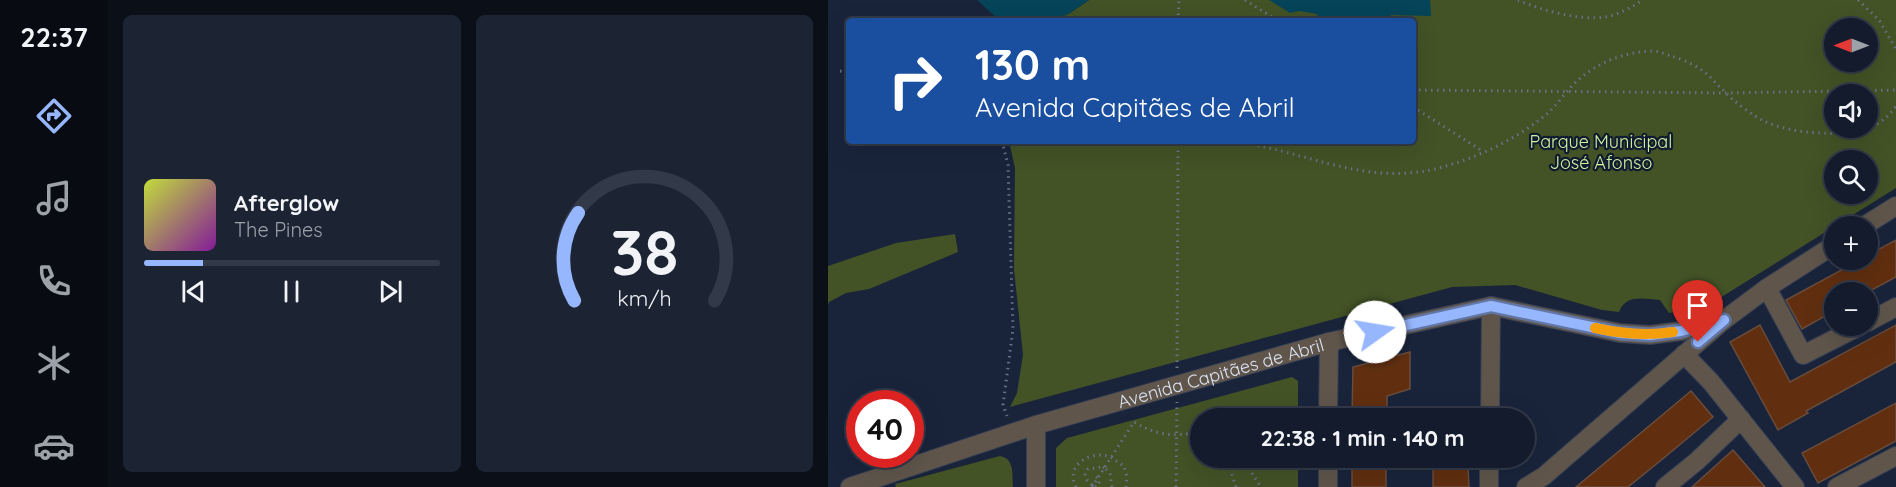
<!DOCTYPE html>
<html lang="pt">
<meta charset="utf-8">
<style>
body{margin:0;font-family:Quicksand,sans-serif;background:#1c2434;color:#f1f3f6;height:100vh;display:flex;flex-direction:column;font-size:22px;white-space:nowrap}
*{box-sizing:border-box;margin:0}
p{font-size:20px;color:#9da1a9}
.icon{flex:none;width:33px;height:33px;fill:none;stroke:currentColor;stroke-width:2;stroke-linecap:round;stroke-linejoin:round}
.map{position:relative;flex:1;overflow:hidden}
.side{display:flex;flex-direction:column;gap:15px;padding:15px;background:#0a0f18;width:720px}
.side>*{flex:none}
.top-card{position:absolute;left:18px;top:18px;width:570px;height:126px;border-radius:6px;box-shadow:0 6px 24px #0002,0 0 0 2px #323948;background:#1a4fa0;color:#fff;overflow:hidden}
.needle{width:39px;rotate:270deg}
.buttons{position:absolute;left:996px;top:18px;display:grid;gap:12px}
.buttons a{display:grid;place-items:center;width:54px;height:54px;border-radius:50%;background:#131b2c;box-shadow:0 6px 24px #0002,0 0 0 2px #323948;font-size:30px}
.speed{position:absolute;left:18px;top:390px;display:flex;gap:12px;font-size:30px;font-weight:700;text-align:center}
.speed>*{display:grid;place-content:center;width:78px;height:78px;border-radius:50%;background:#131b2c;box-shadow:0 6px 24px #0002,0 0 0 2px #323948;line-height:1}
.speed .limit{border:9px solid #d22;background:#fff;color:#111}
.pin{position:absolute;display:grid;place-items:center;width:51px;height:51px;color:#fff;margin:-62px -26px;border-radius:50% 50% 50% 0;rotate:-45deg;box-shadow:0 0 6px #0007}
.pin .icon{rotate:45deg}
.me{position:absolute;width:66px;margin:-33px;rotate:77deg;stroke-linejoin:round;filter:drop-shadow(0 0 4px #0008)}
.turn{display:flex;align-items:center;gap:21px;height:126px;padding:0 30px;font-size:27px}
.turn .icon{width:78px;height:78px;stroke-width:2.5}
.turn b{display:block;font-size:42px;line-height:51px}
.side .tile{flex:1;display:flex;flex-direction:column;justify-content:center;gap:9px;min-width:0;padding:0 21px;border-radius:9px;background:#1c2434}
.side .dial{align-items:center;gap:0}
.dial svg{height:156px;overflow:visible;fill:none;stroke:#323948;stroke-width:7;stroke-linecap:round;text-anchor:middle}
.dial text{fill:#f1f3f6;stroke:none}
.song{display:flex;align-items:center;gap:18px}
.cover{width:72px;height:72px;border-radius:9px;background:linear-gradient(135deg,hsl(70 70% 55%),hsl(290 70% 35%))}
.played{height:6px;border-radius:3px;background:linear-gradient(90deg,#96b6fd 20%,#323948 20%)}
.keys{display:flex;justify-content:space-around;direction:ltr}
.side .tiles{flex:1;display:grid;gap:15px;grid-template-columns:repeat(2,1fr)}
.trip{position:absolute;left:362px;top:408px;width:345px;height:60px;border-radius:30px;background:#131b2c;box-shadow:0 6px 24px #0002,0 0 0 2px #323948;font-weight:700;line-height:60px;text-align:center}
main{display:flex;flex:1;min-height:0}
.menu{display:flex;flex-direction:column;width:108px;justify-content:space-around;align-items:center;background:#080b12;color:#9da1a9}
.menu .icon{width:42px;height:42px}
.menu .active{color:#96b6fd}
.menu b{font-size:27px;color:#f1f3f6}
.map>svg:first-child{display:block}
.green{fill:#435326;fill-rule:evenodd}
.water{fill:#054459}
.building{fill:#612f10;stroke:#684c3c;stroke-width:1.5}
.lines{fill:none;stroke-linecap:round;stroke-linejoin:round}
.minor-casing{stroke:#343f55;stroke-width:20}
.path{stroke:#687186;stroke-width:3;stroke-dasharray:1.5 4.5;stroke-linecap:butt}
.minor{stroke:#5f554b;stroke-width:18}
.path-bridge{stroke:#687186;stroke-width:3;stroke-dasharray:1.5 4.5;stroke-linecap:butt}
.route-casing{stroke:#6276a4;stroke-width:15}
.route{stroke:#96b6fd;stroke-width:10}
.slow{stroke:#f59e0b;stroke-width:10}
.labels{text-anchor:middle;dominant-baseline:central;stroke-width:4.5;stroke-linejoin:round;paint-order:stroke}
.park-label{font-size:18px;fill:#d2f39e;stroke:#101a30}
.street-label{font-size:18px;fill:#dce4f4;stroke:#101a30}
</style>
<main>
<nav class="menu">
<b>22:37</b>
<svg class="icon active" aria-label="directions" viewBox="0 0 24 24"><path d="M12 3l9 9-9 9-9-9zM9 14v-3h6M13 9l2 2-2 2"/></svg>
<svg class="icon" aria-label="music" viewBox="0 0 24 24"><path d="M9 18V5l10-2v13"/><circle cx="6" cy="18" r="3"/><circle cx="16" cy="16" r="3"/></svg>
<svg class="icon" aria-label="phone" viewBox="0 0 24 24"><path d="M5 4h4l2 5-3 2q2 4 5 5l2-3 5 2v4C11 20 4 13 5 4z"/></svg>
<svg class="icon" aria-label="climate" viewBox="0 0 24 24"><path d="M12 3v18M4 7l16 10M4 17L20 7"/></svg>
<svg class="icon" aria-label="car" viewBox="0 0 24 24"><path d="M5 17H2v-5l4-1 3-4h7l3 4 3 1v5h-3M9 17h6M6 11h13"/><circle cx="7" cy="17" r="2"/><circle cx="17" cy="17" r="2"/></svg>
</nav>
<section class="side">
<div class="tiles">
<div class="tile">
<div class="song"><i class="cover"></i><div><b>Afterglow</b><p>The Pines</p></div></div>
<div class="played"></div>
<div class="keys"><svg class="icon" aria-label="previous" viewBox="0 0 24 24"><path d="M18 5L8 12l10 7zM5 5v14"/></svg><svg class="icon" aria-label="pause" viewBox="0 0 24 24"><path d="M8 5v14M16 5v14"/></svg><svg class="icon" aria-label="next" viewBox="0 0 24 24"><path d="M6 5l10 7-10 7zM19 5v14"/></svg></div>
</div>
<div class="tile dial"><svg viewBox="0 0 100 80">
<path d="M14 69A42 42 0 1 1 86 69"/>
<path d="M14 69A42 42 0 0 1 16 24" stroke="#96b6fd"/>
<text x="50" y="56" font-size="32" font-weight="700">38</text>
<text x="50" y="72" font-size="11">km/h</text>
</svg></div>
</div>
</section>
<div class="map">
<svg width="1068" height="487" viewBox="0 0 1068 487">
<rect width="100%" height="100%" fill="#19243b"/>
<!-- green -->
<g class="green">
<path d="M 261,0 L 1068,0 L 1068,188 L 879,306 L 841,313 L 832,300 C 815,299 798,294 791,312 L 774,310 L 687,285 L 624,287 L 182,407 L 189,393 L 195,355 L 186,269 L 187,168 L 181,141 L 585,141 L 585,21 L 180,21 L 239,15 ZM 1006,28 L 1040,28 L 1040,62 L 1006,62 ZM 1006,94 L 1040,94 L 1040,128 L 1006,128 ZM 1006,160 L 1040,160 L 1040,194 L 1006,194 Z"/>
<polygon points="127,234 130,252 41,289 18,293 1,302 0,305 0,266 68,243"/>
<polygon points="464,377 470,381 470,418 372,418 372,458 470,458 470,487 228,487 228,448 239,438"/>
<path d="M 172,456 C 187,459 184,474 185,487 L 68,487 L 67,484 Z"/>
</g>
<!-- water -->
<g class="water">
<polygon points="149,0 261,0 239,15 180,21 172,21"/>
<polygon points="441,0 602,0 603,16 563,15 560,21 491,21 489,14 471,11 462,13"/>
</g>
<!-- building -->
<g class="building">
<polygon points="1068,240 1068,277 1040,292 1006,292 1006,311 974,329 958,300 1032,260 1040,260 1040,255"/>
<polygon points="932,325 962,382 1068,325 1068,362 978,411 980,413 950,430 902,342"/>
<polygon points="582,352 582,389 559,396 559,418 524,418 525,367"/>
<polygon points="863,391 885,417 837,457 800,487 748,487"/>
<polygon points="1068,403 1068,441 990,483 974,453"/>
<polygon points="905,450 937,487 864,487"/>
<rect x="524" y="458" width="34" height="29"/>
<polygon points="640,468 641,487 605,487 605,469"/>
</g>
<g class="lines">
<defs>
<g id="minor">
<polyline points="1036,226 1068,206"/>
<polyline points="939,288 975,355 1032,326"/>
<polyline points="1040,322 1068,307"/>
<polyline points="856,354 883,382 967,487"/>
<polyline points="500,418 501,342"/>
<polyline points="662,418 663,306"/>
<path id="s1" d="M 22,487 L 208,425 L 501,342 L 663,306 L 792,333 L 822,335 L 853,331 L 896,320"/>
<polyline points="208,487 208,425"/>
<polyline points="500,487 500,458"/>
<polyline points="661,487 661,458"/>
<polyline points="698,487 716,476 896,320 939,288 1006,245"/>
<polyline points="837,487 869,461 913,419"/>
<polyline points="1009,487 1068,456"/>
</g>
</defs>
<!-- minor casing -->
<use href="#minor" class="minor-casing"/>
<!-- path -->
<g class="path">
<polyline points="417,0 450,21"/>
<path d="M 690,0 C 712,10 752,21 777,17 C 790,15 804,7 815,0"/>
<polyline points="1030,0 1051,20 1068,49"/>
<polyline points="350,21 351,0"/>
<polyline points="12,71 21,73"/>
<polyline points="585,90 897,93 1068,90"/>
<polyline points="585,107 656,152"/>
<polyline points="174,141 180,165 185,329 175,405 179,416"/>
<path d="M 394,141 C 468,145 529,187 607,169 C 647,159 688,140 720,113 C 729,105 736,94 744,86 C 765,64 794,52 825,51 C 831,51 837,54 843,56 C 853,59 866,64 875,71 C 882,76 888,84 895,90 C 904,100 926,117 938,122 C 962,132 989,134 1014,133 C 1037,131 1054,126 1068,106"/>
<polyline points="349,368 350,141"/>
<polyline points="414,458 433,487"/>
<polyline points="278,469 282,474 284,487"/>
<polyline points="264,485 259,480 257,474 260,469 275,467"/>
<path d="M 248,487 C 238,468 256,454 275,455 C 283,456 289,462 296,466 L 299,477 L 298,487"/>
<path d="M 264,487 L 306,422 C 327,435 348,438 372,431"/>
<polyline points="267,487 270,486 272,480"/>
<polyline points="348,487 349,402"/>
<polyline points="408,487 403,472 408,458"/>
</g>
<!-- minor -->
<use href="#minor" class="minor"/>
<!-- path-bridge -->
<g class="path-bridge">
<polyline points="275,467 278,469"/>
<polyline points="268,477 272,480"/>
<polyline points="264,485 267,487"/>
</g>
</g>
<g class="lines">
<defs>
<polyline id="route" points="547,332 663,306 792,333 822,335 853,331 896,320 870,342"/>
</defs>
<!-- route casing -->
<use href="#route" class="route-casing"/>
<!-- route -->
<use href="#route" class="route"/>
<!-- slow -->
<path class="slow" d="M 767,328 C 794,334 818,336 845,332"/>
</g>
<g class="labels">
<!-- park labels -->
<g class="park-label">
<text x="773" y="141">Parque Municipal<tspan x="773" dy="21">José Afonso</tspan></text>
</g>
<!-- street labels -->
<g class="street-label">
<text stroke="none"><textPath href="#s1" startOffset="388">Avenida Capitães de Abril</textPath></text>
</g>
</g>
</svg>
<div class="buttons">
<a><svg class="needle" viewBox="-14 -14 28 28"><path d="M0-13l5 13h-10z" fill="#e53935"/><path d="M0 13l5-13h-10z" fill="#9da1a9"/></svg></a>
<a><svg class="icon" aria-label="sound" viewBox="0 0 24 24"><path d="M4 9h4l5-4v14l-5-4H4zM17 9q2 3 0 6"/></svg></a>
<a><svg class="icon" aria-label="search" viewBox="0 0 24 24"><circle cx="10" cy="10" r="6"/><path d="M15 15l6 6"/></svg></a>
<a>+</a>
<a>−</a>
</div>
<div class="speed"><div class="limit">40</div></div>
<div class="pin" style="left:870px;top:342px;background:#d93025"><svg class="icon" aria-label="arrive" viewBox="0 0 24 24"><path d="M6 21V4h12l-3 4 3 4H6"/></svg></div>
<svg class="me" style="left:547px;top:332px" viewBox="-20 -20 40 40"><circle r="19" fill="#fff"/><path d="M0-13L10 11 0 6-10 11z" fill="#96b6fd"/></svg>
<div class="trip">22:38 · 1 min · 140 m</div>
<div class="top-card">
<div class="turn"><svg class="icon" aria-label="right" viewBox="0 0 24 24"><path d="M7 20v-9h11M14 6l5 5-5 5"/></svg><div><b>130 m</b>Avenida Capitães de Abril</div></div>
</div>
</div>
</main>
